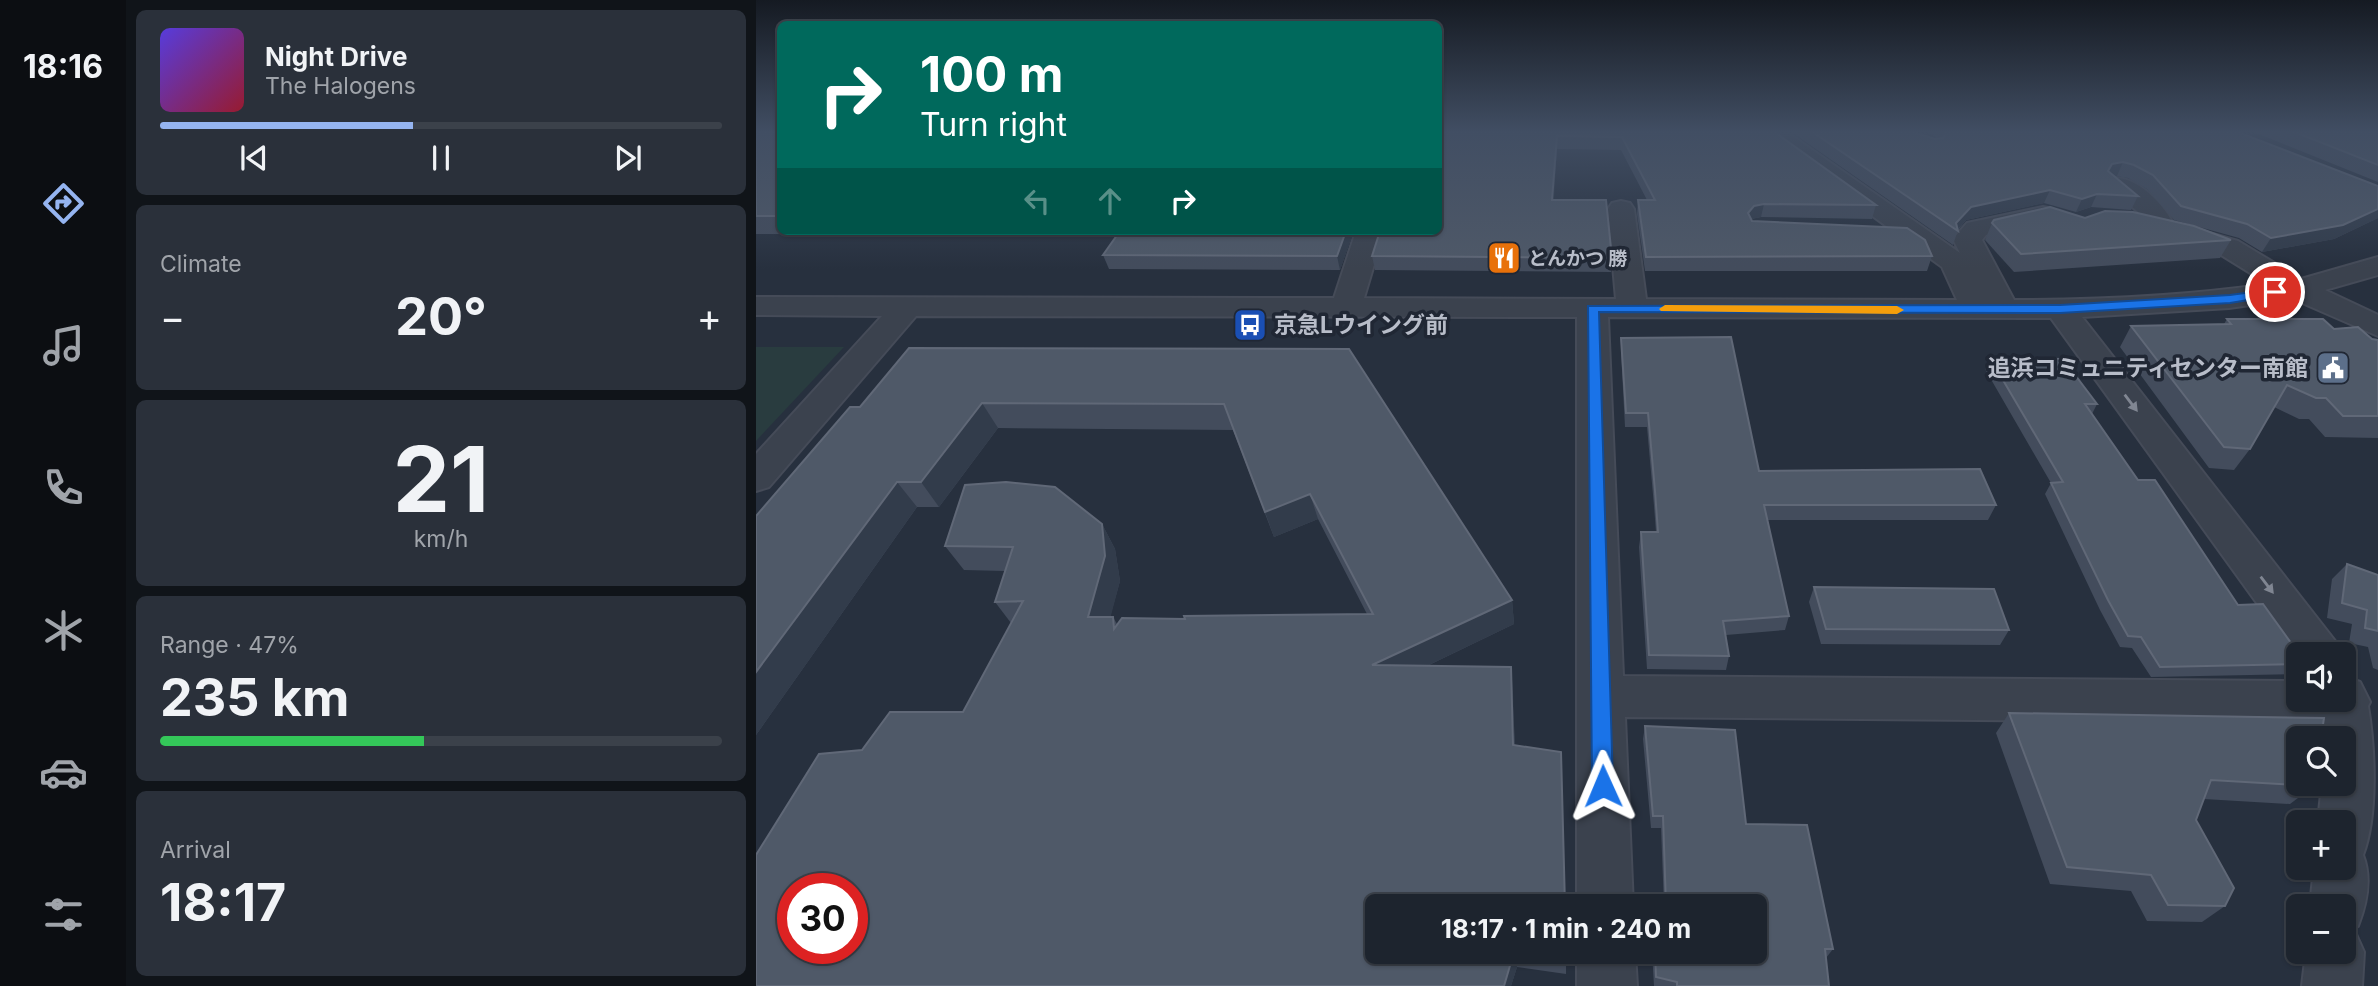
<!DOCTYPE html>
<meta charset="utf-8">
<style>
body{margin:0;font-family:Inter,"Noto Sans JP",sans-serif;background:#2a303a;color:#f1f3f6;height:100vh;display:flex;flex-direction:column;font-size:26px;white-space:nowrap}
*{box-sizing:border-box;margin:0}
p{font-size:23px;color:#a0a4aa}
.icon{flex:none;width:38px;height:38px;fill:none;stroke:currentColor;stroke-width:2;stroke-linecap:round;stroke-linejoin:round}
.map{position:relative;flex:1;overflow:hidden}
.side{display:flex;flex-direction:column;gap:10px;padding:10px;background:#101419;width:630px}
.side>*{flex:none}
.top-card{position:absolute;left:21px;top:21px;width:665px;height:214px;border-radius:10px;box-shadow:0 2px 5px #0004,0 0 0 2px #3b414a;background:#00695c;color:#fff;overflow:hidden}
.tools{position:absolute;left:1530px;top:642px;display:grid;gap:14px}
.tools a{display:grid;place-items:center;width:70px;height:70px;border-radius:10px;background:#1d242e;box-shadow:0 2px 5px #0004,0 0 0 2px #3b414a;font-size:35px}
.speed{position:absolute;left:21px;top:873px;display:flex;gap:14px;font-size:35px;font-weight:700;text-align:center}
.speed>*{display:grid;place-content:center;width:91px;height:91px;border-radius:50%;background:#1d242e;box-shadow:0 2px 5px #0004,0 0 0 2px #3b414a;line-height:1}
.speed .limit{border:10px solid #d22;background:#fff;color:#111}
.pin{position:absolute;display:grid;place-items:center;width:60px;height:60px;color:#fff;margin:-30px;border:4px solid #fff;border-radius:50%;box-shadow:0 2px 7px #0007}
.me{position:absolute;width:77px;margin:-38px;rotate:359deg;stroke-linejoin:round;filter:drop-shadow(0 0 5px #0008)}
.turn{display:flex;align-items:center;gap:24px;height:147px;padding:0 28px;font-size:32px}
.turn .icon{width:91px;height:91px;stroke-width:2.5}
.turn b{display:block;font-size:49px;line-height:60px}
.lanes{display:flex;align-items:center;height:66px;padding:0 28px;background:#0003;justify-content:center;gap:35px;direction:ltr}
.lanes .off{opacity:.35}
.big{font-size:52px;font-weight:700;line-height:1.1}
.side .tile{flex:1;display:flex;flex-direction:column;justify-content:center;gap:10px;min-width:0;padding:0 24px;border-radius:10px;background:#2a303a}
.side .dial{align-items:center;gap:0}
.dial b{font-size:91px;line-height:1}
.song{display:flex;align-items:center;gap:21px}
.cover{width:84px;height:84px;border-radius:10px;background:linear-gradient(135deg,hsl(250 70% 55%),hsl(350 70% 35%))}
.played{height:7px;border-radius:4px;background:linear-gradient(90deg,#95b4f0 45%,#3b414a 45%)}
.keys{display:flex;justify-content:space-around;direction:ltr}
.heat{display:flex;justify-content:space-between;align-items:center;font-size:38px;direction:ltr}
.charge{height:10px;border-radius:5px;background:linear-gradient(90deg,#34c759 47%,#3b414a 0)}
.trip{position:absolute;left:609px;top:894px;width:402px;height:70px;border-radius:10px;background:#1d242e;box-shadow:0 2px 5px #0004,0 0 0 2px #3b414a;font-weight:700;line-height:70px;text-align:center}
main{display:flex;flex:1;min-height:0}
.menu{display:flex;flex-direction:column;width:126px;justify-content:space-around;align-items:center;background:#0c0e12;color:#a0a4aa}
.menu .icon{width:49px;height:49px}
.menu .current{color:#95b4f0}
.menu b{font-size:32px;color:#f1f3f6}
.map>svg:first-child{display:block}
.green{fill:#293c3f}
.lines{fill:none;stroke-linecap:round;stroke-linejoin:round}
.minor-casing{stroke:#454b58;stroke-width:4}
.minor{fill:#3b424e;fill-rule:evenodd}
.wall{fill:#434c5c;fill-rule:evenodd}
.shaded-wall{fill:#323c4b}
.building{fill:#4f5968;stroke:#606877;stroke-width:2;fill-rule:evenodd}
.oneway{fill:#808692}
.route{fill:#1a73e8;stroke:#114b97;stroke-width:2}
.slow{fill:#f59e0b}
.labels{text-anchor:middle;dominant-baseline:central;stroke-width:7;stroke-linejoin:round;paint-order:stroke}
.far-poi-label{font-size:19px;font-weight:bold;fill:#b8bdc9;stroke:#202734;text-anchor:start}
.poi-label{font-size:23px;font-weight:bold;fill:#b8bdc9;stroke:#202734;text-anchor:start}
</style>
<main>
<nav class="menu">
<b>18:16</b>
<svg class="icon current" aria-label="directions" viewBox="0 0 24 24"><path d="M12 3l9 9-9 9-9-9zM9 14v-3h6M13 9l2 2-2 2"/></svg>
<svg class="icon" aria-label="music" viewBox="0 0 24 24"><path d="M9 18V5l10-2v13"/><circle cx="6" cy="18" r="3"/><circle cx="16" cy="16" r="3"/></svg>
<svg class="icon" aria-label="phone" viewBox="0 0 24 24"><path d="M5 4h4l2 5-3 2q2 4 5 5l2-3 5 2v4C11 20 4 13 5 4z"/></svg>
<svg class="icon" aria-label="climate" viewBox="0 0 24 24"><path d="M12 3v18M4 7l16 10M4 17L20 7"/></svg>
<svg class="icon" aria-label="car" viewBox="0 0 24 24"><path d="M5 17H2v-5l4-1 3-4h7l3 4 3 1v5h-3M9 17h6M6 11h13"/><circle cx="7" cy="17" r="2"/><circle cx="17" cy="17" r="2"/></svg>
<svg class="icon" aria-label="filters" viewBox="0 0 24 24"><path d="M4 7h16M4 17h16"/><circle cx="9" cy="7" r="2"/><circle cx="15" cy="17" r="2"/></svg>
</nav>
<section class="side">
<div class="tile">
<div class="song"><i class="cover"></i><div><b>Night Drive</b><p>The Halogens</p></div></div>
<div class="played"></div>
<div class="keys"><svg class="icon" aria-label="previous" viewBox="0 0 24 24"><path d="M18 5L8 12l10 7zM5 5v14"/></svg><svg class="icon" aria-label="pause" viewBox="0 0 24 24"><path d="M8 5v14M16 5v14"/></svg><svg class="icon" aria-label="next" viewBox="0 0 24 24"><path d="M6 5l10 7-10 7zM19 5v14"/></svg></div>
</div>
<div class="tile"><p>Climate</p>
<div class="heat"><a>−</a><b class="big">20°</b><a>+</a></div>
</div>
<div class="tile dial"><b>21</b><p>km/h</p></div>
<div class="tile"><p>Range · 47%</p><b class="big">235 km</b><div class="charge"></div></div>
<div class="tile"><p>Arrival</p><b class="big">18:17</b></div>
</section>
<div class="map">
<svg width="1622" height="986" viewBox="0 0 1622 986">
<rect width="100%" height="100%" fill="#27303e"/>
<!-- green -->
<polygon class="green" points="0,347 88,347 0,441"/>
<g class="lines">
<defs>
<g id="minor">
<path d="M 1001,131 L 1029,131 L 1204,253 L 1197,239 L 1211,223 L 1287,207 L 1297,209 L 1300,215 L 1297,221 L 1230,235 L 1226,240 L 1258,300 C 1342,300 1429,296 1512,284 L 1462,253 L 1409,233 L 1395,232 L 1386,215 L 1348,184 L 1352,179 C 1377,172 1406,202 1417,223 L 1482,241 L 1545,279 L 1622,257 L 1622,275 L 1569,290 L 1622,315 L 1622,336 L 1537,299 L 1473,308 L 1326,317 L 1579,641 L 1586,654 L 1542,654 L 1542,660 L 1295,318 L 852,317 L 867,676 L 1542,681 L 1542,700 L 1587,700 L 1587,676 L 1604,682 L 1614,702 L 1612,706 C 1619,748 1622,816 1607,855 C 1616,878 1611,903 1602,926 L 1593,929 L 1599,932 L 1608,952 L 1606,986 L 1546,986 L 1550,952 L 1587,952 L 1587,906 L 1554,906 L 1558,868 L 1587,868 L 1587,822 L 1562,822 L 1566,784 L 1587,784 L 1587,738 L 1568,738 L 1567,723 L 869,717 L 877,906 L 821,906 L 821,317 L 160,316 L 13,487 L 0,491 L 0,454 L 126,316 L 0,315 L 0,297 L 578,298 L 600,231 L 628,231 L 608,298 L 860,299 L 852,209 L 856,203 L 865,201 L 874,203 L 878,209 L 890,299 L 1201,300 L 1186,267 Z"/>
<polygon points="821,952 879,952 881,986 821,986"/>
</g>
</defs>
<!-- minor casing -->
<use href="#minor" class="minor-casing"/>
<!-- minor -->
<use href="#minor" class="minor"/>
</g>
<!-- wall -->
<g class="wall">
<polygon points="0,131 24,131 24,231 277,231 273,235 0,234"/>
<polygon points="1017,131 1120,205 1116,219 1005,217 995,219 996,221 1176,256 1171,271 889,271 881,214 882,200 891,200 865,150 801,149 797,200 856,258 855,272 619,270 616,256 682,231 682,133"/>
<polygon points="1034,131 1154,131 1179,139 1181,139 1172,131 1479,131 1622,186 1622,218 1578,239 1506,252 1483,238 1418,220 1391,189 1372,178 1361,176 1358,176 1382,196 1375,210 1335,207 1320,212 1288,203 1210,220 1202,230 1197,245"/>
<polygon points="1495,131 1622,131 1622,182"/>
<polygon points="1329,218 1475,240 1464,258 1258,272 1229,240 1236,223"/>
<polygon points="364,231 596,231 597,233 584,270 353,269 347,255"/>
<polygon points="1471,319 1578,329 1622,340 1622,438 1569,437 1553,419 1543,419 1518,407 1494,449 1478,470 1453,468 1364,347 1375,326 1468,324"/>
<polygon points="865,338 1003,471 1240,505 1232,520 1011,520 1033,616 1029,630 970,635 973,656 970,670 891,669 883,547 885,532 900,532 898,506 891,427 869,427 865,352"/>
<path d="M 153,348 L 593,349 L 756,600 L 758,624 L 671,666 L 755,667 L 759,745 L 805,752 L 809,906 L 621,906 L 621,952 L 810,952 L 810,974 L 761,967 L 755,986 L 0,986 L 0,855 L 63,754 L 106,750 L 134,712 L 207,712 L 255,623 L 239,602 L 249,571 L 208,570 L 189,546 L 209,485 L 250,482 L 299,487 L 346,524 L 359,549 L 364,581 L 354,617 L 357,617 L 361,624 L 366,618 L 429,619 L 428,616 L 611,614 L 562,519 L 518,537 L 477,430 L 242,428 L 183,507 L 161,507 L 0,735 L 0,516 L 94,407 L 104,407 ZM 37,889 L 96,889 L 96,948 L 37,948 Z"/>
<polygon points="1234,358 1341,404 1336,414 1382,480 1482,605 1542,654 1542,671 1538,674 1395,677 1376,648 1364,647 1344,610 1289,494 1295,483 1229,369"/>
<polygon points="1591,564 1622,575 1622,670 1617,668 1612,647 1593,643 1596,624 1571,618 1576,579"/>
<polygon points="1058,587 1253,630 1244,645 1065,644 1053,602"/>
<polygon points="1253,713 1558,786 1534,804 1448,799 1440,820 1469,906 1446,922 1391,921 1375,891 1294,884 1240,733"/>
<polygon points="889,726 990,824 1077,949 1070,958 1073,986 898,986 896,952 999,952 999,906 908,906 905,828 895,828 887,739"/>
</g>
<!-- shaded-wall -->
<g class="shaded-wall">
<polygon points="801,136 801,149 797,214 796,200"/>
<polygon points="1367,162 1361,176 1350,177 1352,171 1356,164"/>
<polygon points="1294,190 1288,203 1210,220 1201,230 1200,223 1215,207"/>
<polygon points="1341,194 1335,207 1320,212 1326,199"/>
<polygon points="1008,204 1005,217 995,219 992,213 998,206"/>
<polygon points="1622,209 1622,218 1578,239 1506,252 1515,238"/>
<polygon points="590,231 596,231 597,233 584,270 581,256"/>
<polygon points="226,403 242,428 183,507 165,482"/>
<polygon points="141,482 161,507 0,735 0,672"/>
<polygon points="554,494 562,519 518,537 509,512"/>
<polygon points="346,524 359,549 364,581 348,642 332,617"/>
<polygon points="756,600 758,624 623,689 616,665"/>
<polygon points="755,667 757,691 759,768 757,745"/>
<polygon points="758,952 759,952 761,967 755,986 748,986"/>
</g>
<!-- building -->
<g class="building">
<rect x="0" y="131" width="24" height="85"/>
<polygon points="747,131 1017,131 1120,205 1008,204 998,206 992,213 996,221 1151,228 1169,240 1176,256 890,257 882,200 899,200 866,137 801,136 796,200 850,200 856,258 616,256 624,231 682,231 682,133"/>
<polygon points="1055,131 1154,131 1179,139 1187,138 1191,131 1479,131 1622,186 1622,209 1587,225 1515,238 1491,224 1425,206 1397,175 1378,165 1367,162 1356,164 1352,171 1382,196 1341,194 1326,199 1294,190 1215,207 1200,223 1202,231"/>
<polygon points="1536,131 1622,131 1622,165"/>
<polygon points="1294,207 1329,218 1349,211 1377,212 1438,226 1475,240 1265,254 1236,223 1238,220"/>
<polygon points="364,231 590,231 581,256 347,255"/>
<polygon points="1471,319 1567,319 1578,329 1602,327 1616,339 1622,340 1622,416 1587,416 1570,398 1560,398 1531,385 1494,449 1468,447 1375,326 1475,324"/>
<polygon points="975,337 1003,471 1224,469 1240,505 1008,505 1033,616 967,621 973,656 893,655 885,532 902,532 899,491 892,413 870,413 865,338"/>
<path d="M 153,348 L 593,349 L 756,600 L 616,665 L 755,667 L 757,745 L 805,752 L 809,906 L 621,906 L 621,952 L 758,952 L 748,986 L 0,986 L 0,855 L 63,754 L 106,750 L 134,712 L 207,712 L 267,601 L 239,602 L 257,547 L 189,546 L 209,485 L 250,482 L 299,487 L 346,524 L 349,556 L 332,617 L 357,617 L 358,629 L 366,618 L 429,619 L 428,616 L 617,614 L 554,494 L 509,512 L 468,404 L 226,403 L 165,482 L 141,482 L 0,672 L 0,516 L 94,407 L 104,407 ZM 37,889 L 96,889 L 96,948 L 37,948 Z"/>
<polygon points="1234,358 1307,359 1341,404 1329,404 1382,480 1399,480 1482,605 1507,604 1543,654 1542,654 1542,664 1404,667 1385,637 1372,636 1352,600 1295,483 1307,482"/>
<polygon points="1591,564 1622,575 1622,631 1609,628 1611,610 1586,603"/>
<polygon points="1058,587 1238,589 1253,630 1070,629"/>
<polygon points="1253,713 1568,718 1565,738 1542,738 1542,784 1558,784 1558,786 1455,780 1440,820 1478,888 1469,906 1412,905 1395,875 1311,867"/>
<polygon points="889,726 979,730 990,824 1051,825 1077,949 1069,949 1073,986 921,986 921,982 900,977 899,952 999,952 999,906 910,906 907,816 897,816"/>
<polygon points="779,952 810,952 810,956"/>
</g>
<!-- one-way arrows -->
<defs><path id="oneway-solid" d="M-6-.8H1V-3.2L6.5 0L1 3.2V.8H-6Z" transform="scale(1.75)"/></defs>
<g class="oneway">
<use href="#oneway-solid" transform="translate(1375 403) rotate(53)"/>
<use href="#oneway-solid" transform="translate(1511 585) rotate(53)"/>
</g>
<!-- sky -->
<linearGradient id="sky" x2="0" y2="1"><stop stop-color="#151a22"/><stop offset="0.49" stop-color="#414e63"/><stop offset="1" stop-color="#414e63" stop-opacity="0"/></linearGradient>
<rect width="1622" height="269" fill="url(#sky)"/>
<!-- route -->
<polygon class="route" points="1519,289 1525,292 1523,295 1474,303 1304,313 843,312 857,786 854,793 847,796 839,793 836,786 832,306 1304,305 1474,295"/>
<!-- slow -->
<polygon class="slow" points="909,305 1141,306 1148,310 1141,314 905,311 903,309"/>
<!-- icons -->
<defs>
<symbol id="restaurant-square" viewBox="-11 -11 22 22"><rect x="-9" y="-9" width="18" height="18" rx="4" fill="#e8710a" stroke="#202734"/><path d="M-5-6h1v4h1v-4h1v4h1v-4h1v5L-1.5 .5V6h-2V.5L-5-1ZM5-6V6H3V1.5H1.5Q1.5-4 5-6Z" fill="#fff"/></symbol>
<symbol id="bus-square" viewBox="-11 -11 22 22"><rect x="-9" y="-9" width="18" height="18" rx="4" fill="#1a4fb4" stroke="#202734"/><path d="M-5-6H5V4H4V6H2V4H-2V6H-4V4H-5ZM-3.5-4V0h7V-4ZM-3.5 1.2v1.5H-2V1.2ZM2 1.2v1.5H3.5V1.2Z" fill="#fff"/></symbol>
<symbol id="civic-square" viewBox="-11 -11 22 22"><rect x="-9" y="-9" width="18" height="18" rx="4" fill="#5c6f8a" stroke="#202734"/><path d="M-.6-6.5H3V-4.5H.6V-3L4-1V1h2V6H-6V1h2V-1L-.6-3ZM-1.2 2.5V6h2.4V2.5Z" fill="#fff"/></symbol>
</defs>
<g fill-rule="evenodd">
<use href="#restaurant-square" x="729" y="239" width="38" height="38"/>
<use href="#bus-square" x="475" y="306" width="38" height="38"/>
<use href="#civic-square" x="1558" y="349" width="38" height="38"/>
</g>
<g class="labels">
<!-- far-poi labels -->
<g class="far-poi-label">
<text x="772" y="258">とんかつ 勝</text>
</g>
<!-- poi labels -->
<g class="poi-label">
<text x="518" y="325">京急Lウイング前</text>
<text x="1552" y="368" text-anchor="end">追浜コミュニティセンター南館</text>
</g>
</g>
</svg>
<div class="tools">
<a><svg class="icon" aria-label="sound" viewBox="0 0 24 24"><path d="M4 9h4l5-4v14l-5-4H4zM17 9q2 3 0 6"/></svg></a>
<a><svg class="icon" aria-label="search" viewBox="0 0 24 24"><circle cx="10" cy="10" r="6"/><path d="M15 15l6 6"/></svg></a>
<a>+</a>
<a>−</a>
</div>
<div class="speed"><div class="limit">30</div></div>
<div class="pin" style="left:1519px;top:292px;background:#d93025"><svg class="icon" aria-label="arrive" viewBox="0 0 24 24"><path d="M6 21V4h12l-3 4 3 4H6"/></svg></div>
<svg class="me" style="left:847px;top:786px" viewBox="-20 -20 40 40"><path d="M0-17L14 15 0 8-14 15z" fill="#1a73e8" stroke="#fff" stroke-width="4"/></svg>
<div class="trip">18:17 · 1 min · 240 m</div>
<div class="top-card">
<div class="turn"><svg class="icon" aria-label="right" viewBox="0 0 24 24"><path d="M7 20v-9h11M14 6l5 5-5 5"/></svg><div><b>100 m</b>Turn right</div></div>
<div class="lanes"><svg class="icon off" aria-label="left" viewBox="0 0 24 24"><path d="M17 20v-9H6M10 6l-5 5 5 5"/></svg><svg class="icon off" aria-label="ahead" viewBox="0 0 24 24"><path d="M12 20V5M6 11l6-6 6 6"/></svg><svg class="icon" aria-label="right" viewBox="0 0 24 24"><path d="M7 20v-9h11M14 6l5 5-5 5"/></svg></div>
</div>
</div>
</main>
